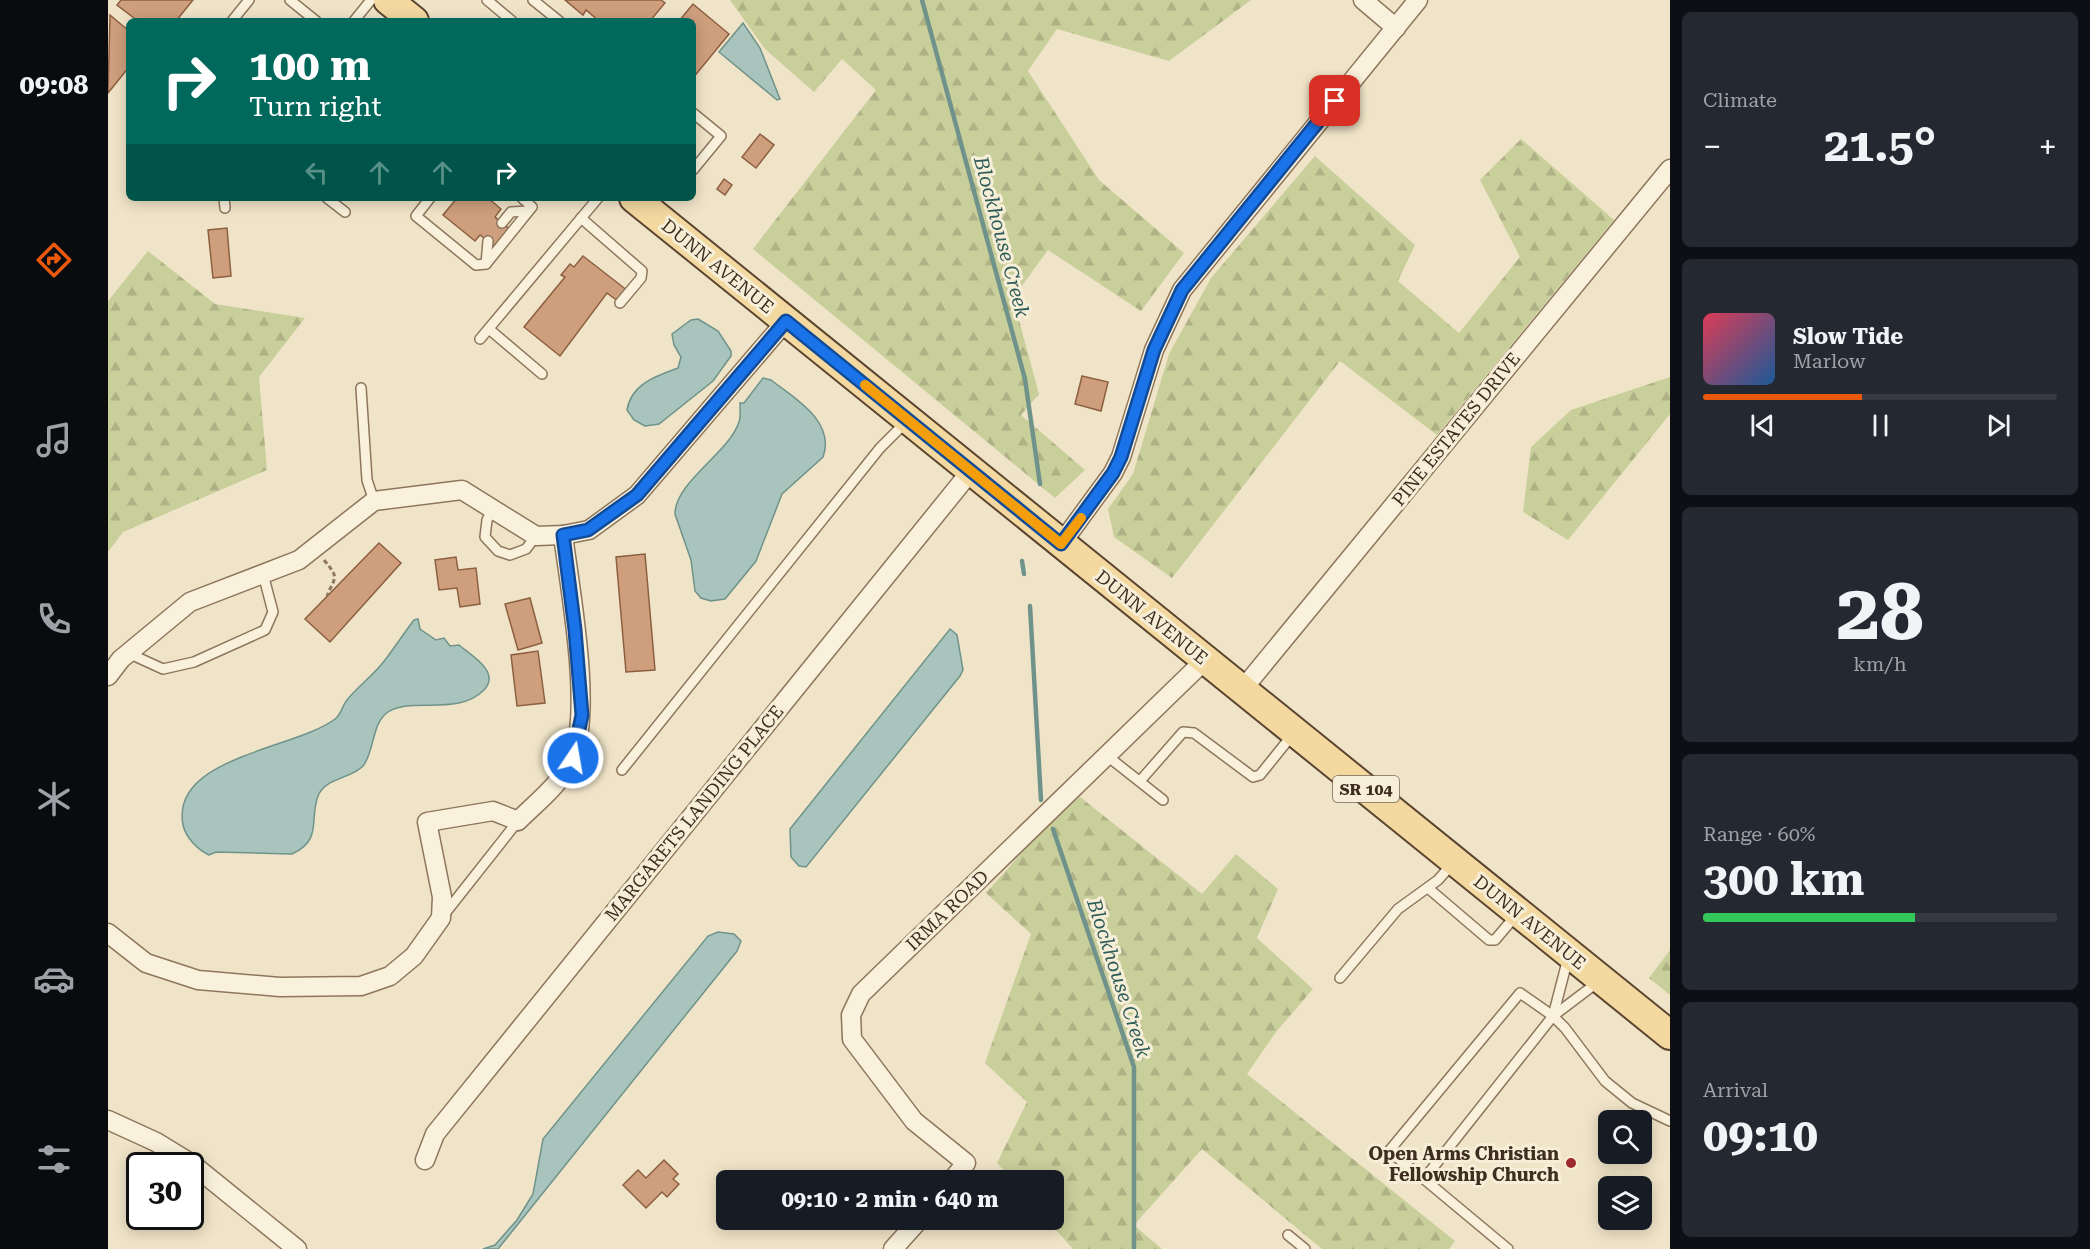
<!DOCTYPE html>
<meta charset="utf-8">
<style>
body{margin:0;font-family:"Roboto Serif",serif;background:#242831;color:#f1f3f6;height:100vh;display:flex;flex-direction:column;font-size:22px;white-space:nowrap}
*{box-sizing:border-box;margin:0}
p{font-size:20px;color:#9ea1a6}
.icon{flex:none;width:33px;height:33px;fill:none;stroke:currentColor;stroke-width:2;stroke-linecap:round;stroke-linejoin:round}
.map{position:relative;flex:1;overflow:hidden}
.details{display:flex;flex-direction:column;gap:12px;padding:12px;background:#0d0f14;width:420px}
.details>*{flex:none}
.top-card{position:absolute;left:18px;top:18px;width:570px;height:183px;border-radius:9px;box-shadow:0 3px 15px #0003;background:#00695c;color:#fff;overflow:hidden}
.tools{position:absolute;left:1490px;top:1110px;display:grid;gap:12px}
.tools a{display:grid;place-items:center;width:54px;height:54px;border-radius:9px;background:#171b24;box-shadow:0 3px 15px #0003;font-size:30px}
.speed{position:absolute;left:18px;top:1152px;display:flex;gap:12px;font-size:30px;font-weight:700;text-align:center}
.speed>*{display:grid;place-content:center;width:78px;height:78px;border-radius:50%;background:#171b24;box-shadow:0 3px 15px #0003;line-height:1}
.speed .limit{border:3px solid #111;border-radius:9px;background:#fff;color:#111}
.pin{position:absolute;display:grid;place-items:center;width:51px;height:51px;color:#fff;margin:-26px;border-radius:12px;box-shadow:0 3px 9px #0006}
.me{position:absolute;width:66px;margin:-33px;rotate:12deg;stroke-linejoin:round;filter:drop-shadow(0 0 4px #0008)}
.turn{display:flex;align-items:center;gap:21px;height:126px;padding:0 24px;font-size:27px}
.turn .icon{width:78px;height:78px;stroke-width:2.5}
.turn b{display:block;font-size:42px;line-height:51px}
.lanes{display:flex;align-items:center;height:57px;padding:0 24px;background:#0003;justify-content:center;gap:30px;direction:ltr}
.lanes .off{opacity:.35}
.big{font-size:45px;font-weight:700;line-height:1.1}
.details .tile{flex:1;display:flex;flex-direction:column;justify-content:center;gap:9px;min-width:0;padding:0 21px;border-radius:9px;background:#242831}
.details .dial{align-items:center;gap:0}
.dial b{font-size:78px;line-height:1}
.song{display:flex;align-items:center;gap:18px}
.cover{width:72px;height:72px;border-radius:9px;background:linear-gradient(135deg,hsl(350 70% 55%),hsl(210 70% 35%))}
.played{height:6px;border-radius:3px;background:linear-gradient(90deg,#ea580c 45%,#363941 45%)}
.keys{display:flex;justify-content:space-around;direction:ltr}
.heat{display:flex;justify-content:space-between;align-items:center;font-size:33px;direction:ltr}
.charge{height:9px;border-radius:4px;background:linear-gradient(90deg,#34c759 60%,#363941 0)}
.trip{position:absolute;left:608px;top:1170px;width:348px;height:60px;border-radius:9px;background:#171b24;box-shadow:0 3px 15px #0003;font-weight:700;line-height:60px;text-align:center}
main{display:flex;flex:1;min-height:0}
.tabs{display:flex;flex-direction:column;width:108px;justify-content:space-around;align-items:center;background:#090b0e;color:#9ea1a6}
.tabs .icon{width:42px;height:42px}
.tabs .current{color:#ea580c}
.tabs b{font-size:27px;color:#f1f3f6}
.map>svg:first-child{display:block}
.forest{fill:url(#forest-firs)}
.water{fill:#a9c4bc;stroke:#6f938a;stroke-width:1.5}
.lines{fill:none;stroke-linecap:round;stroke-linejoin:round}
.stream{stroke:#6f938a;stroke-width:4.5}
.building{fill:#cf9f7d;stroke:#8d5f41;stroke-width:1.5}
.service-casing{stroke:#8d765c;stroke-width:12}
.minor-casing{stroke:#8d765c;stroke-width:21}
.primary-casing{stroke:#5b4430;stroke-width:32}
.path{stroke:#8d765c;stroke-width:3;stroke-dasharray:4.5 3;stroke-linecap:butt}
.service{stroke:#faf1dc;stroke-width:9}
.minor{stroke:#faf1dc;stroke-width:18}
.primary{stroke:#f3d9a0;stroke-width:28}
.route-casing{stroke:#114b97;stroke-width:15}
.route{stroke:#1a73e8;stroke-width:10}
.slow{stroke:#f59e0b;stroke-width:10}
.poi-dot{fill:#9e2a2b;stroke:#f7eed8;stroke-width:2}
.labels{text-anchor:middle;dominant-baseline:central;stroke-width:6;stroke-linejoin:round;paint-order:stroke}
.shield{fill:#f7eed8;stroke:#756857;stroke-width:1.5}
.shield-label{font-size:16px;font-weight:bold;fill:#3d2e20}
.street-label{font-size:18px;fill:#3d2e20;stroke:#f7eed8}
.poi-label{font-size:18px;font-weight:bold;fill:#3d2e20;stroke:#f7eed8;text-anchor:end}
.water-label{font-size:20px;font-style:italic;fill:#2f5d5a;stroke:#f7eed8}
</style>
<main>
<nav class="tabs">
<b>09:08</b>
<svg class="icon current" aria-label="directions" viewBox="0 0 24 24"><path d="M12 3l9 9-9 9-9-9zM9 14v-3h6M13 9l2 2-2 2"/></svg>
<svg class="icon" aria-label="music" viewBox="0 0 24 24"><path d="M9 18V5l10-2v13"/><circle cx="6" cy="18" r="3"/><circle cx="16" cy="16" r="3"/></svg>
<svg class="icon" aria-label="phone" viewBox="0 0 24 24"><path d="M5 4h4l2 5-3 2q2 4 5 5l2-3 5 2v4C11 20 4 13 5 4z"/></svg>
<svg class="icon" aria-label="climate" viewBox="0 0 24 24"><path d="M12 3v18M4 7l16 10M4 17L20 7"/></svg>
<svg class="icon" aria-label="car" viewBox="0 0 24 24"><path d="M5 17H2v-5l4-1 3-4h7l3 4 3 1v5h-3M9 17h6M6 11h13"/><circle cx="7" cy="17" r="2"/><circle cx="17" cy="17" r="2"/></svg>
<svg class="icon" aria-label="filters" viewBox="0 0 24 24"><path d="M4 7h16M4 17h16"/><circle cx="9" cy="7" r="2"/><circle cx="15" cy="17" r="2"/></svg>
</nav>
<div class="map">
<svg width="1562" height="1249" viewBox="0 0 1562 1249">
<defs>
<pattern id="forest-firs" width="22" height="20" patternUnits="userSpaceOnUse" patternTransform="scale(1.5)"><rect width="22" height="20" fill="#c9cf9b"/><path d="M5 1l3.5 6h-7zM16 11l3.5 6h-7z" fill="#aeb285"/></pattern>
</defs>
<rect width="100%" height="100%" fill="#f0e4c8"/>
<!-- forest -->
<g class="forest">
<polygon points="622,0 1143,0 1061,61 949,29 920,71 991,180 1076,253 1033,311 940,250 905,298 931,394 913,415 977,470 947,498 645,249 768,90 734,59 706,92 657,49"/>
<polygon points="1413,139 1506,220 1329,435 1232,361 1064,578 1006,537 1000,509 1025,474 1061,354 1103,278 1207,156 1307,245 1290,281 1351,333 1412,257 1372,180"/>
<polygon points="40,251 107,304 197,318 151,377 159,470 15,532 0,552 0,301"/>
<polygon points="1562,377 1562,414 1460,540 1415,512 1423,447 1463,410"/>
<polygon points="967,793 1094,894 1128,854 1170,889 1149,938 1205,989 1168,1032 1139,1074 1347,1241 1341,1249 1214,1249 1094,1149 1026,1225 1054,1249 965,1249 939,1220 945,1220 945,1180 905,1180 889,1163 919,1102 877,1063 923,934 878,893"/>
<polygon points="1562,950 1562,995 1541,978"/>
</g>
<!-- water -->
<g class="water">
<polygon points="635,23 652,48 672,99 669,100 611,52"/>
<path d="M 590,319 L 610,331 L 623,351 L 623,356 L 605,381 L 551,424 L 537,426 L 526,420 L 519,410 C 523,384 548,376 570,368 L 573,357 L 566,345 L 564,334 L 583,320 Z"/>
<path d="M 655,378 L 663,380 C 685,397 728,421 715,457 L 674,494 L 648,561 L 617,599 L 603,601 L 593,598 L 587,591 L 583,560 L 567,514 C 567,482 621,453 631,422 C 633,417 632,409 632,403 L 636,403 Z"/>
<path d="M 310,619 L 312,629 L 328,640 L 336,638 L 342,646 L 351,645 C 363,655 393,672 376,690 C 349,717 304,696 280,712 C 263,724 267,751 255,766 C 243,779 218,777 210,796 C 201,819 215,840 184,854 L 108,852 L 101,855 C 90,850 78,838 75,825 C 62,757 188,749 227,719 C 233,715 234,706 239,700 C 250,686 266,675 277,660 C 287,647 296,633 306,620 Z"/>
<polygon points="842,629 849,635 855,670 852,676 698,867 691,866 683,857 682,829"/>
<polygon points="610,932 626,934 633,941 629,951 390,1249 375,1249 387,1245 409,1220 425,1194 435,1139 600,936"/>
</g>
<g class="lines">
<!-- stream -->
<g class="stream">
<polyline points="814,0 917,379 932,484"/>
<polyline points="914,561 916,574"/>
<polyline points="922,606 933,800"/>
<polyline points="945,829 1026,1067 1026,1249"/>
</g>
</g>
<!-- building -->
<g class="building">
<polygon points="13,0 85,0 68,21 30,21 9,5"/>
<polygon points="457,0 553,0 557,3 542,21 491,21 478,10 475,15"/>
<polygon points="585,4 621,34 585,78 585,21 571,21"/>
<polygon points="2,15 21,31 21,67 0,93"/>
<polygon points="652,134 666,145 648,168 634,157"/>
<polygon points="616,179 624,185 617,195 609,189"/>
<polygon points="349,198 380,198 393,209 387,217 403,230 389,248 372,235 367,241 335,215"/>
<polygon points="119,228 123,276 105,278 100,230"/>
<polygon points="475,256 520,291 511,302 499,293 452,356 416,327 457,277 453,275 462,264 466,267"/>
<polygon points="974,376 1000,382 993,411 967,404"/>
<polygon points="271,543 293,563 222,642 197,619"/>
<polygon points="537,554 547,670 518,672 508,557"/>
<polygon points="348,557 350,570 368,568 372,604 352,607 349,588 331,590 327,560"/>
<polygon points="422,598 434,643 410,650 397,604"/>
<polygon points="430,651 437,703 409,706 403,655"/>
<polygon points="556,1160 570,1174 565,1179 571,1184 559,1197 554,1192 538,1208 515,1185 530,1170 538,1178"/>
</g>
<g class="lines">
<defs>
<g id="service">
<polyline points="182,0 208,21"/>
<polyline points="379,0 404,21"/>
<polyline points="425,0 451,21"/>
<polyline points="124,21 141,0"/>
<polyline points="246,21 263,0"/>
<polyline points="585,113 613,136 585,170"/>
<polyline points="116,198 117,208"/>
<polyline points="219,198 237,212"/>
<polyline points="322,198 308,216 368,265 378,264 424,207 414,198"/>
<polyline points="473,218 534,271 533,278 512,303"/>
<polyline points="394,223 403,212 420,211"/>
<polyline points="378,264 380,241"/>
<polyline points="381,329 434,374"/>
<polyline points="372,339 490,198"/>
<polyline points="253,388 259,480 266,501"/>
<polyline points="385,509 379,520 377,537 390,551 402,555 418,549 428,536"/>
<polyline points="20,653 55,669 86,662 157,630 165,612 155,574"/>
<polyline points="998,755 1055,800"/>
<polyline points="514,770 772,448 798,422"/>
<polyline points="1032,781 1075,732 1086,733 1145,777 1152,775 1185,734"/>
<polyline points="1320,888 1381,940 1387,940 1409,914"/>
<polyline points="335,916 410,821"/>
<polyline points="1232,978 1290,909 1330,880 1345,863"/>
<polyline points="1490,982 1445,1016 1316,1179 1281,1151 1412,993 1445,1016 1457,1028 1497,1081 1524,1103 1562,1121"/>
<polyline points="1445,1016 1460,958"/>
<polyline points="1316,1179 1400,1249"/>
<polyline points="1180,1235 1197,1249"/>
</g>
<g id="minor">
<polyline points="1255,0 1288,28"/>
<polyline points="953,544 1005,473 1013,457 1046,350 1074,290 1310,0"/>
<polyline points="0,676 13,659 82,602 191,560 266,501 354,490 428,536 455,535 481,530 529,495 678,321"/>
<polyline points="1134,690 1562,169"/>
<path d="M 0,933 L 38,963 L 90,980 L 172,987 L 253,986 L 282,976 L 306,956 L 333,918 L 334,897 L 319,822 L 385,811 L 410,821 C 429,802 453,784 464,759 C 485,711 462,590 455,535"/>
<polyline points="0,1120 48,1142 84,1164 189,1249"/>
<polyline points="317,1160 327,1134 863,471"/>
<polyline points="844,1180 858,1163 806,1121 744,1039 743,1015 753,994 1097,660"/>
<polyline points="785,1249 811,1220"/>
</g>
<g id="primary">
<polyline points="280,0 306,21"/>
<polyline points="526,198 1562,1035"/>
</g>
</defs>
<!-- service casing -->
<use href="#service" class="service-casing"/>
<!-- minor casing -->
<use href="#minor" class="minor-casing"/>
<!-- primary casing -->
<use href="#primary" class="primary-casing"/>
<!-- path -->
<path class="path" d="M 216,560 C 232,579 227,576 219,596"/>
<!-- service -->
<use href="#service" class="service"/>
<!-- minor -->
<use href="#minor" class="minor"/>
<!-- primary -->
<use href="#primary" class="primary"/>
</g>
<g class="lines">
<defs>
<polyline id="route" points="465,758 474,715 467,630 455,535 480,530 529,495 678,321 953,544 1005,473 1013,457 1046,350 1074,290 1227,101"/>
</defs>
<!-- route casing -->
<use href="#route" class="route-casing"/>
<!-- route -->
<use href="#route" class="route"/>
<!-- slow -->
<polyline class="slow" points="757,385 953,544 973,518"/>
</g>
<!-- markers -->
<circle class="poi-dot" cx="1463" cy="1163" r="6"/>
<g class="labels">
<!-- shield labels -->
<rect class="shield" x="1225" y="776" width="66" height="26" rx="4.5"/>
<g class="shield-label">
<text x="1258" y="789">SR 104</text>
</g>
<!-- street labels -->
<g class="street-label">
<text transform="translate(610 266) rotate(39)">DUNN AVENUE</text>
<text transform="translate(1348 429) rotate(-51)">PINE ESTATES DRIVE</text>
<text transform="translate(1044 617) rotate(39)">DUNN AVENUE</text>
<text transform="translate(586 813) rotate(-51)">MARGARETS LANDING PLACE</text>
<text transform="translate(839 910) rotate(-44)">IRMA ROAD</text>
<text transform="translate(1422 922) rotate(39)">DUNN AVENUE</text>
</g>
<!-- poi labels -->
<g class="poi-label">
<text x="1451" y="1153">Open Arms Christian<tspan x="1451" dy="21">Fellowship Church</tspan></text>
</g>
<!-- water labels -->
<g class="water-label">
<text transform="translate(894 237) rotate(75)">Blockhouse Creek</text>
<text transform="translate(1011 978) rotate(72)">Blockhouse Creek</text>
</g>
</g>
</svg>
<div class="tools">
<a><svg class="icon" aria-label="search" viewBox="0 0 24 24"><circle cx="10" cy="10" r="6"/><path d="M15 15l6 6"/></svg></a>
<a><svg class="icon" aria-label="layers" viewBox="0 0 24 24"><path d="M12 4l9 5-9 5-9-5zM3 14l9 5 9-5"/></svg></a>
</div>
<div class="speed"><div class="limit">30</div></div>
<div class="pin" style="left:1227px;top:101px;background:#d93025"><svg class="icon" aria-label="arrive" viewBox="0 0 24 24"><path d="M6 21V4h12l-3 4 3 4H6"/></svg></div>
<svg class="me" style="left:465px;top:758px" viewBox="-20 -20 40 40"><circle r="17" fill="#1a73e8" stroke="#fff" stroke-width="3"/><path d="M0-11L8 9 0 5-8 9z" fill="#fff"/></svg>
<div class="trip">09:10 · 2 min · 640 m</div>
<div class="top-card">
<div class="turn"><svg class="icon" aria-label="right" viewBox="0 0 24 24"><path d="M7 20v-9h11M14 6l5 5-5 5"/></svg><div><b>100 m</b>Turn right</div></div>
<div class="lanes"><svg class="icon off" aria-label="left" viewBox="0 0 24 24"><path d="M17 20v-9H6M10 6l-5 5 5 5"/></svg><svg class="icon off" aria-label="ahead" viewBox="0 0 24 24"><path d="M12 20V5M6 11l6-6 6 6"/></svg><svg class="icon off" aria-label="ahead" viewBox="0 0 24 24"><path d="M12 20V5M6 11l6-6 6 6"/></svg><svg class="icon" aria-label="right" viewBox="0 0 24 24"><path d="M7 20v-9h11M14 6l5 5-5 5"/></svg></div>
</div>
</div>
<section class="details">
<div class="tile"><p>Climate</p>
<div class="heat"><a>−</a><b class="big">21.5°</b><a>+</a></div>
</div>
<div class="tile">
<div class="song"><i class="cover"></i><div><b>Slow Tide</b><p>Marlow</p></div></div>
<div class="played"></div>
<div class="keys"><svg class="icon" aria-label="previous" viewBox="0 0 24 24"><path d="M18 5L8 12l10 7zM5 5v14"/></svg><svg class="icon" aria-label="pause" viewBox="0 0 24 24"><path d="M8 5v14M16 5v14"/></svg><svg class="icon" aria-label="next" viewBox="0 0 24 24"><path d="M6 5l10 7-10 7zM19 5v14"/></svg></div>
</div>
<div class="tile dial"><b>28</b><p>km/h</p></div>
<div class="tile"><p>Range · 60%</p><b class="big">300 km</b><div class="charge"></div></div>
<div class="tile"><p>Arrival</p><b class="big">09:10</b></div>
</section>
</main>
